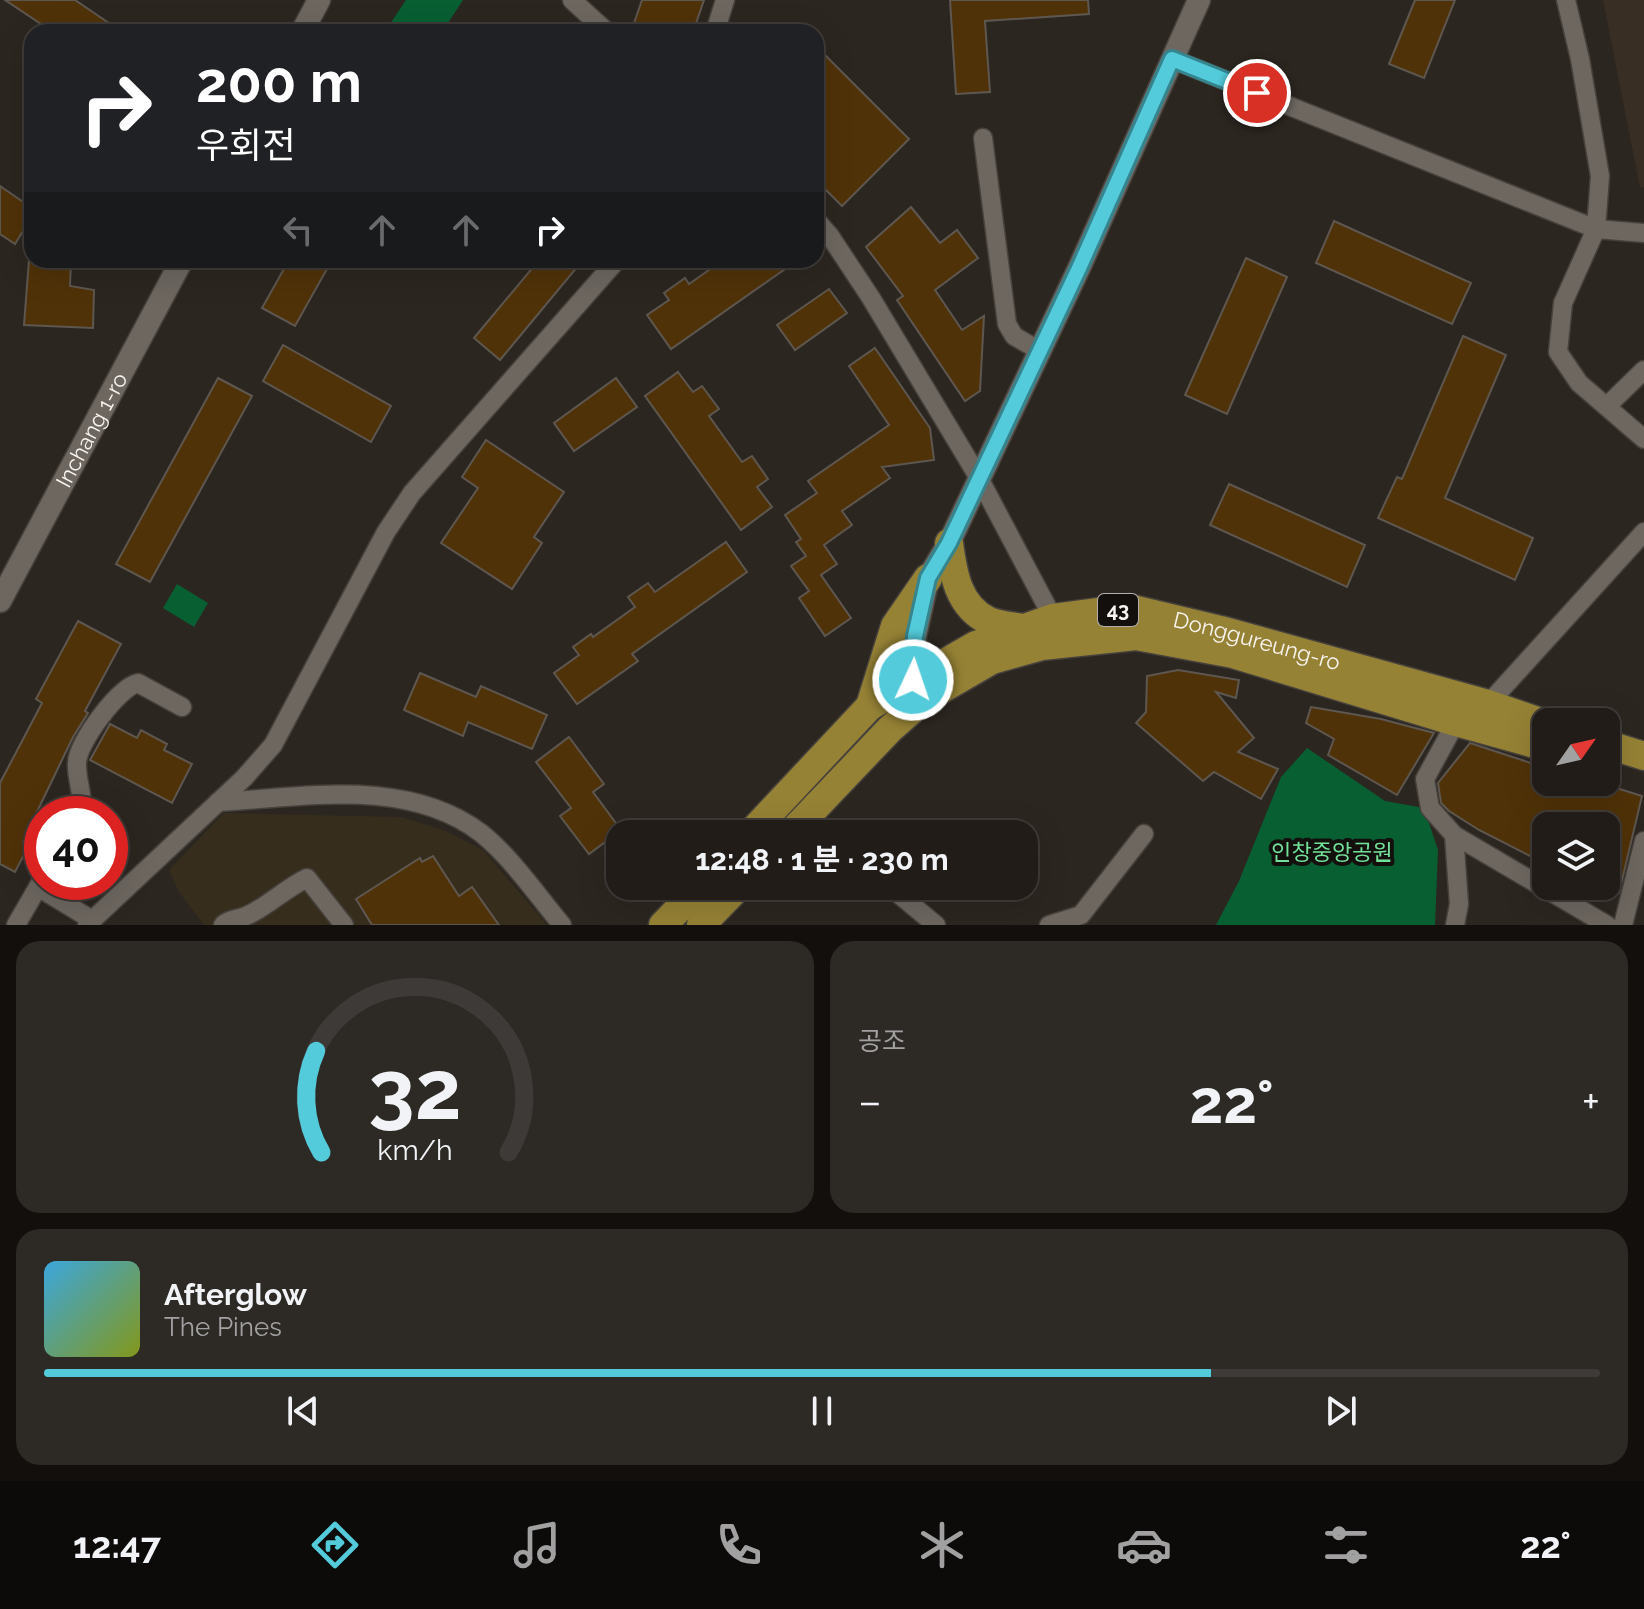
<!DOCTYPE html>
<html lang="ko">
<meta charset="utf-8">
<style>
body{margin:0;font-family:Raleway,"Noto Sans KR",sans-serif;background:#2d2925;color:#f1f3f6;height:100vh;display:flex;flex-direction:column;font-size:30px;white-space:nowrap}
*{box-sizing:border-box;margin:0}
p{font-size:26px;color:#a2a1a2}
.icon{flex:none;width:44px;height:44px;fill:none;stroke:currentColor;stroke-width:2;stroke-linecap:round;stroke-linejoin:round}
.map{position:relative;height:925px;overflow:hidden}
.sheet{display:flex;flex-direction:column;gap:16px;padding:16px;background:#120f0d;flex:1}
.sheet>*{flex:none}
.top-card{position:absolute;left:24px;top:24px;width:800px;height:244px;border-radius:24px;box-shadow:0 8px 32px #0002,0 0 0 2px #3e3a37;background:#202124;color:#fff;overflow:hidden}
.needle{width:52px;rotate:56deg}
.fabs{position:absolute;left:1532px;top:708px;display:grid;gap:16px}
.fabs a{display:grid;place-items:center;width:88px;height:88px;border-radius:16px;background:#211c18;box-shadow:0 8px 32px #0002,0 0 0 2px #3e3a37;font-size:40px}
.speed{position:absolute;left:24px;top:796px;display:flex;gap:16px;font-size:40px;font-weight:700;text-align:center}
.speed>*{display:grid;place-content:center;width:104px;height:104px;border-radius:50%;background:#211c18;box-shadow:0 8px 32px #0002,0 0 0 2px #3e3a37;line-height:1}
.speed .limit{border:12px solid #d22;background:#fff;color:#111}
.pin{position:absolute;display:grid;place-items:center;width:68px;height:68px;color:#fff;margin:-34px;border:4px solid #fff;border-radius:50%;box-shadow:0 2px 8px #0007}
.me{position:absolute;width:88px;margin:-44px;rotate:3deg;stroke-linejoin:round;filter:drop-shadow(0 0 6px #0008)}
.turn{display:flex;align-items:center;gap:28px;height:168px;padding:0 40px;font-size:36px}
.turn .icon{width:104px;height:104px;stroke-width:2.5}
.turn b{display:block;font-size:56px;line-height:68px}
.lanes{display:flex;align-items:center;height:76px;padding:0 40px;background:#0003;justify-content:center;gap:40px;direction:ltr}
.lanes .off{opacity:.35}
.big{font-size:60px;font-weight:700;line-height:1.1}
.sheet .widget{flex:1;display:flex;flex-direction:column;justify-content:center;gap:12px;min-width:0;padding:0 28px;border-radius:24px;background:#2d2925}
.sheet .dial{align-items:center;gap:0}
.dial svg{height:208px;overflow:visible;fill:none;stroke:#3e3a37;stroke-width:7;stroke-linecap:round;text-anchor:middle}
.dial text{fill:#f1f3f6;stroke:none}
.song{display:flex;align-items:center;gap:24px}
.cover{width:96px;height:96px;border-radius:12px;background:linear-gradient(135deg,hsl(200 70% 55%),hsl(70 70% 35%))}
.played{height:8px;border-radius:4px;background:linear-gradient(90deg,#53cbda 75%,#3e3a37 75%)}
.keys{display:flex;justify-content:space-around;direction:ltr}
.heat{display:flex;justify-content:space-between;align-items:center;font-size:44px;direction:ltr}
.sheet .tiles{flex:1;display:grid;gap:16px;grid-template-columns:1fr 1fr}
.widget:last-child{grid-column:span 2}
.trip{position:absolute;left:606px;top:820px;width:432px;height:80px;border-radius:24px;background:#211c18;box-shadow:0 8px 32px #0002,0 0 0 2px #3e3a37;font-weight:700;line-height:80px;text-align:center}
.tabs{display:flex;height:128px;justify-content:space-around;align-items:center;background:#0d0b0a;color:#a2a1a2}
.tabs .icon{width:56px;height:56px}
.tabs .active{color:#53cbda}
.tabs b{font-size:36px;color:#f1f3f6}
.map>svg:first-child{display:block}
.built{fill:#382e23}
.medical{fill:#362d1d}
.green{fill:#085f32}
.building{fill:#503208;stroke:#5e5750;stroke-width:2}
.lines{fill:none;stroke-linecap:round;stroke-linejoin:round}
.minor-casing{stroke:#46413c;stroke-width:21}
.tertiary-casing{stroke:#46413c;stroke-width:25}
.primary-casing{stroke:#46413c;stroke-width:31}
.minor{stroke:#6d6760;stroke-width:18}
.tertiary{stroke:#6d6760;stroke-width:22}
.primary{stroke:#968235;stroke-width:28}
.route-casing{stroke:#36848e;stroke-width:20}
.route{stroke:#53cbda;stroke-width:14}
.labels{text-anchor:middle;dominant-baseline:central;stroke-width:8;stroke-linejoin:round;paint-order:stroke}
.shield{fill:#120f0d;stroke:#b3afac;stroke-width:2}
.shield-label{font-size:20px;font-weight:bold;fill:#f8f4f0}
.street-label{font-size:22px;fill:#f8f4f0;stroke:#120f0d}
.park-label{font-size:22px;fill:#72e199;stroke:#120f0d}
</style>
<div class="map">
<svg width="1644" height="925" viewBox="0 0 1644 925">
<rect width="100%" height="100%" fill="#2c2620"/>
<!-- built -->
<polygon class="built" points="1603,0 1644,0 1644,187 1640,188"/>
<!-- medical -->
<polygon class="medical" points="224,813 401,817 446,831 483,850 547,925 204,925 179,892 169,870"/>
<!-- green -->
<g class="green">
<polygon points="406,0 463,0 442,32 403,32 390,24"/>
<polygon points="177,584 208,603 194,627 163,608"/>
<polygon points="1307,748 1385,801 1424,808 1438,850 1435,925 1216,925 1239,881 1281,777"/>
</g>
<!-- building -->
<g class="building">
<polygon points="5,0 75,0 122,32 53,32"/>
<polygon points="642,0 704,0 693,32 631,32"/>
<polygon points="950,0 1088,0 1089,14 985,21 990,92 956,94"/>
<polygon points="1415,0 1455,0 1424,78 1389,64"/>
<polygon points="816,46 909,139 842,206 816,180"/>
<polygon points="0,186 32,208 32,216 15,244 0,234"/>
<polygon points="911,207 940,243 957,230 978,258 935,290 962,330 984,316 980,391 965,401 897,300 903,296 866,247"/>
<polygon points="1334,221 1471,283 1452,324 1316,263"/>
<polygon points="1246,258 1287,277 1227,414 1185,395"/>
<polygon points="29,260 71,260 70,286 94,290 93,328 24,325"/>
<polygon points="289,260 332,260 295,326 262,308"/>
<polygon points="539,260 583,260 500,360 474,338"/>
<polygon points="723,260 798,260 671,349 647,315 669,300 664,293 685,278 689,284"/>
<polygon points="829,289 847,313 795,350 777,325"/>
<polygon points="1463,336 1506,355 1445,498 1533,538 1515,580 1378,518 1397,477 1402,479"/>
<polygon points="283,345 391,406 371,442 263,381"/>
<polygon points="875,348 930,428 934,460 882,467 890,478 842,511 852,525 824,545 837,564 821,575 851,618 825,636 799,598 809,591 791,566 806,556 796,542 801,539 785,515 817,493 808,481 889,425 849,366"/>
<polygon points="678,372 693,392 702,386 719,409 709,416 742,462 752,456 768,479 757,487 772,507 741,530 645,396"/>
<polygon points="218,378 252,396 150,582 116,564"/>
<polygon points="616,378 637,407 574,451 554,423"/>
<polygon points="486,440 564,492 534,537 542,543 512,589 441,543 478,488 462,477"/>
<polygon points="1229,484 1365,545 1347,587 1210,525"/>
<polygon points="726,542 747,572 632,654 638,661 577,704 554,673 579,655 573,647 591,634 593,637 635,607 628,597 648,583 655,592"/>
<polygon points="78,621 121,644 85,711 88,713 73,737 34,818 23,842 29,845 15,872 0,864 0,783 42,703 36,699"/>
<polygon points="1178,670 1239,680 1236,698 1216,692 1254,738 1238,752 1278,769 1261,799 1214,772 1203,781 1136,723 1146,712 1147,676"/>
<polygon points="420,673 476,697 481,686 547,715 532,749 468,722 463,736 404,710"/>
<polygon points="1311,707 1381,719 1434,733 1397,795 1328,755 1334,739 1306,723"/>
<polygon points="110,724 137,738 141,730 167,744 164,750 192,764 172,803 90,760"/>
<polygon points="569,737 604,784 593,792 621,830 589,854 560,816 571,808 536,762"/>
<polygon points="1470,743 1546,768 1546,782 1597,782 1642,796 1619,893 1606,889 1606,826 1546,826 1546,864 1479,830 1449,811 1441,803 1438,783"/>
<polygon points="433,856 459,896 472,887 499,925 372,925 356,899 420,858 422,862"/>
</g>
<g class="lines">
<defs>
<g id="minor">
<polyline points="572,0 607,32"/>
<polyline points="715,32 725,0"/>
<polyline points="1172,59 1596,229 1600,176 1580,59 1566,0"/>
<polyline points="983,138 1007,324 1014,336 1040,351"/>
<polyline points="816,220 830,236 871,298 979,478 1053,618"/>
<polyline points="1644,233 1596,229 1563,303 1558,352 1579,383 1644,439"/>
<polyline points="1607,406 1644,370"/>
<polyline points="1488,704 1644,532"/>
<polyline points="1456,722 1425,779 1430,808 1454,835 1607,925"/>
<path d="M 218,802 C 304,797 407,777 481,833 C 512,858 537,895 562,925"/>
<path d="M 80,814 C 85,796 76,781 77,763 C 77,743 119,687 138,683 L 182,707"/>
<polyline points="806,817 827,834"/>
<polyline points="1454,835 1459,904 1455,925"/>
<polyline points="889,886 936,925"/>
<polyline points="38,887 92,920"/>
<polyline points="16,925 42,880"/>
<polyline points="87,925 244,778 273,745 386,532 412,493 617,260"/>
<path d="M 223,925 C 230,918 237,920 246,916 C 264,909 286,888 307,878 L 344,925"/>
<polyline points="1049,925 1081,915 1144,834"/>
<polyline points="1623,925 1644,841"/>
</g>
<g id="tertiary">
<polyline points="302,32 319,0"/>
<path id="s1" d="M 0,601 L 182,260"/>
<polyline points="919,691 913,680 915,636 928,578 949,543 1080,266 1199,0"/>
</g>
<g id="primary">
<path d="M 949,543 C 953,573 958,607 989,621 C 998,625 1012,626 1022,628"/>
<polyline points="870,706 895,626 928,578"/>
<polyline points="1606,744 1644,756"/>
<path id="s2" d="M 750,834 L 870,706 L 976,645 L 1053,618 L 1129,608 L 1221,630 L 1488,704 L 1546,724"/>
<polyline points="790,834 890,729 923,700 992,660 1042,646 1136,636 1233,654 1456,722 1546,747"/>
<polyline points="663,925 701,886"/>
<polyline points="701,925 739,886"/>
</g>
</defs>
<!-- minor casing -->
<use href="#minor" class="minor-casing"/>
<!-- tertiary casing -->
<use href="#tertiary" class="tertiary-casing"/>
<!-- primary casing -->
<use href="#primary" class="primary-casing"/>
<!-- minor -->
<use href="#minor" class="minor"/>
<!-- tertiary -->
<use href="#tertiary" class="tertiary"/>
<!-- primary -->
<use href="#primary" class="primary"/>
</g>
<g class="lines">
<defs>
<polyline id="route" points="913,680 915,636 928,578 949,543 1080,266 1172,59 1257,93"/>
</defs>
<!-- route casing -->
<use href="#route" class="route-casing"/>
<!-- route -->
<use href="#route" class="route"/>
</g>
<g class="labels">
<!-- shield labels -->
<rect class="shield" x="1098" y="594" width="40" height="32" rx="6"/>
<g class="shield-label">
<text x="1118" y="610">43</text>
</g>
<!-- street labels -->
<g class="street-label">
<text stroke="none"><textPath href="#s1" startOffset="194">Inchang 1-ro</textPath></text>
<text stroke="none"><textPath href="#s2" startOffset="588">Donggureung-ro</textPath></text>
</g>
<!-- park labels -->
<g class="park-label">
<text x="1332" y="852">인창중앙공원</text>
</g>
</g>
</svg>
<div class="fabs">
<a><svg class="needle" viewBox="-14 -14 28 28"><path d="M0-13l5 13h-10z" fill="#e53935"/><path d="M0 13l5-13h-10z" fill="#a2a1a2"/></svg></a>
<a><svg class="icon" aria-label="layers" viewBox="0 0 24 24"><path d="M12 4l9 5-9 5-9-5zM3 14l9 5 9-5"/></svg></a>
</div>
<div class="speed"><div class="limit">40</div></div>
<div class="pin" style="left:1257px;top:93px;background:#d93025"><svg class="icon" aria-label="arrive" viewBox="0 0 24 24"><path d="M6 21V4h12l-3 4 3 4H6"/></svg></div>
<svg class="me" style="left:913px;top:680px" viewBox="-20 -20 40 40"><circle r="17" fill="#53cbda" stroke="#fff" stroke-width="3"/><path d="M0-11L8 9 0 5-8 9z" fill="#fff"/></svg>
<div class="trip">12:48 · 1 분 · 230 m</div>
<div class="top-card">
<div class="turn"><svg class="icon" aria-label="right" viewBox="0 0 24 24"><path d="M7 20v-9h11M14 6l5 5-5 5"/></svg><div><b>200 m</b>우회전</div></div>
<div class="lanes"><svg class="icon off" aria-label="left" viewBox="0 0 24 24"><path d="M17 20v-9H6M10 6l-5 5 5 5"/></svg><svg class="icon off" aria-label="ahead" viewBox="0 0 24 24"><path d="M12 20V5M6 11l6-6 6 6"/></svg><svg class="icon off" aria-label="ahead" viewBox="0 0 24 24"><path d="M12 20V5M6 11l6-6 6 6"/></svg><svg class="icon" aria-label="right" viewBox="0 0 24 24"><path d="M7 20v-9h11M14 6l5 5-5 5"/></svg></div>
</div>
</div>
<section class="sheet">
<div class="tiles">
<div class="widget dial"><svg viewBox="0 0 100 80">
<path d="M14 69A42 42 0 1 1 86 69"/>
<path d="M14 69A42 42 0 0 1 12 30" stroke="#53cbda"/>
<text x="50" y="56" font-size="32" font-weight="700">32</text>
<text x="50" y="72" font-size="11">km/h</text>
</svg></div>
<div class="widget"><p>공조</p>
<div class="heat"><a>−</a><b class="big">22°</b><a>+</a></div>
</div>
<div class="widget">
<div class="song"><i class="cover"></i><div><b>Afterglow</b><p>The Pines</p></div></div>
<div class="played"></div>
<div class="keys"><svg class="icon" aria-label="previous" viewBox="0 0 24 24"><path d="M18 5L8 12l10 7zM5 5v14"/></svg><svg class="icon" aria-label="pause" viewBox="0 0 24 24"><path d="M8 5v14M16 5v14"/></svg><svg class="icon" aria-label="next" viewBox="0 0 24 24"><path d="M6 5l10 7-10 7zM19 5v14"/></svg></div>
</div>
</div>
</section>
<nav class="tabs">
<b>12:47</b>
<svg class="icon active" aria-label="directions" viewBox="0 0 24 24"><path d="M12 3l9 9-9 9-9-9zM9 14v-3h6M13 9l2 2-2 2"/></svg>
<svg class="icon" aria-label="music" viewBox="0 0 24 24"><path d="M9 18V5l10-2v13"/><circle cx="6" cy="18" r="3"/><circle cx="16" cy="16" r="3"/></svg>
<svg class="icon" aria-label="phone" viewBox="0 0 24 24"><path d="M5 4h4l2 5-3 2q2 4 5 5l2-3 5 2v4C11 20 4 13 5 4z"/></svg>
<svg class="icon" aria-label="climate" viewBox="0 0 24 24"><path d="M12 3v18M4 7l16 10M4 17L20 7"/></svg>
<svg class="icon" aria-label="car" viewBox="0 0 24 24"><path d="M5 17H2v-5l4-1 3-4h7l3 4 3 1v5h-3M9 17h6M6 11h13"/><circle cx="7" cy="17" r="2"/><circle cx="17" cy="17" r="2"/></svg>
<svg class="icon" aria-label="filters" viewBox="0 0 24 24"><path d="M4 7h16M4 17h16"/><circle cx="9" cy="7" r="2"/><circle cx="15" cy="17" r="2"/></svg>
<b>22°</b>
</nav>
